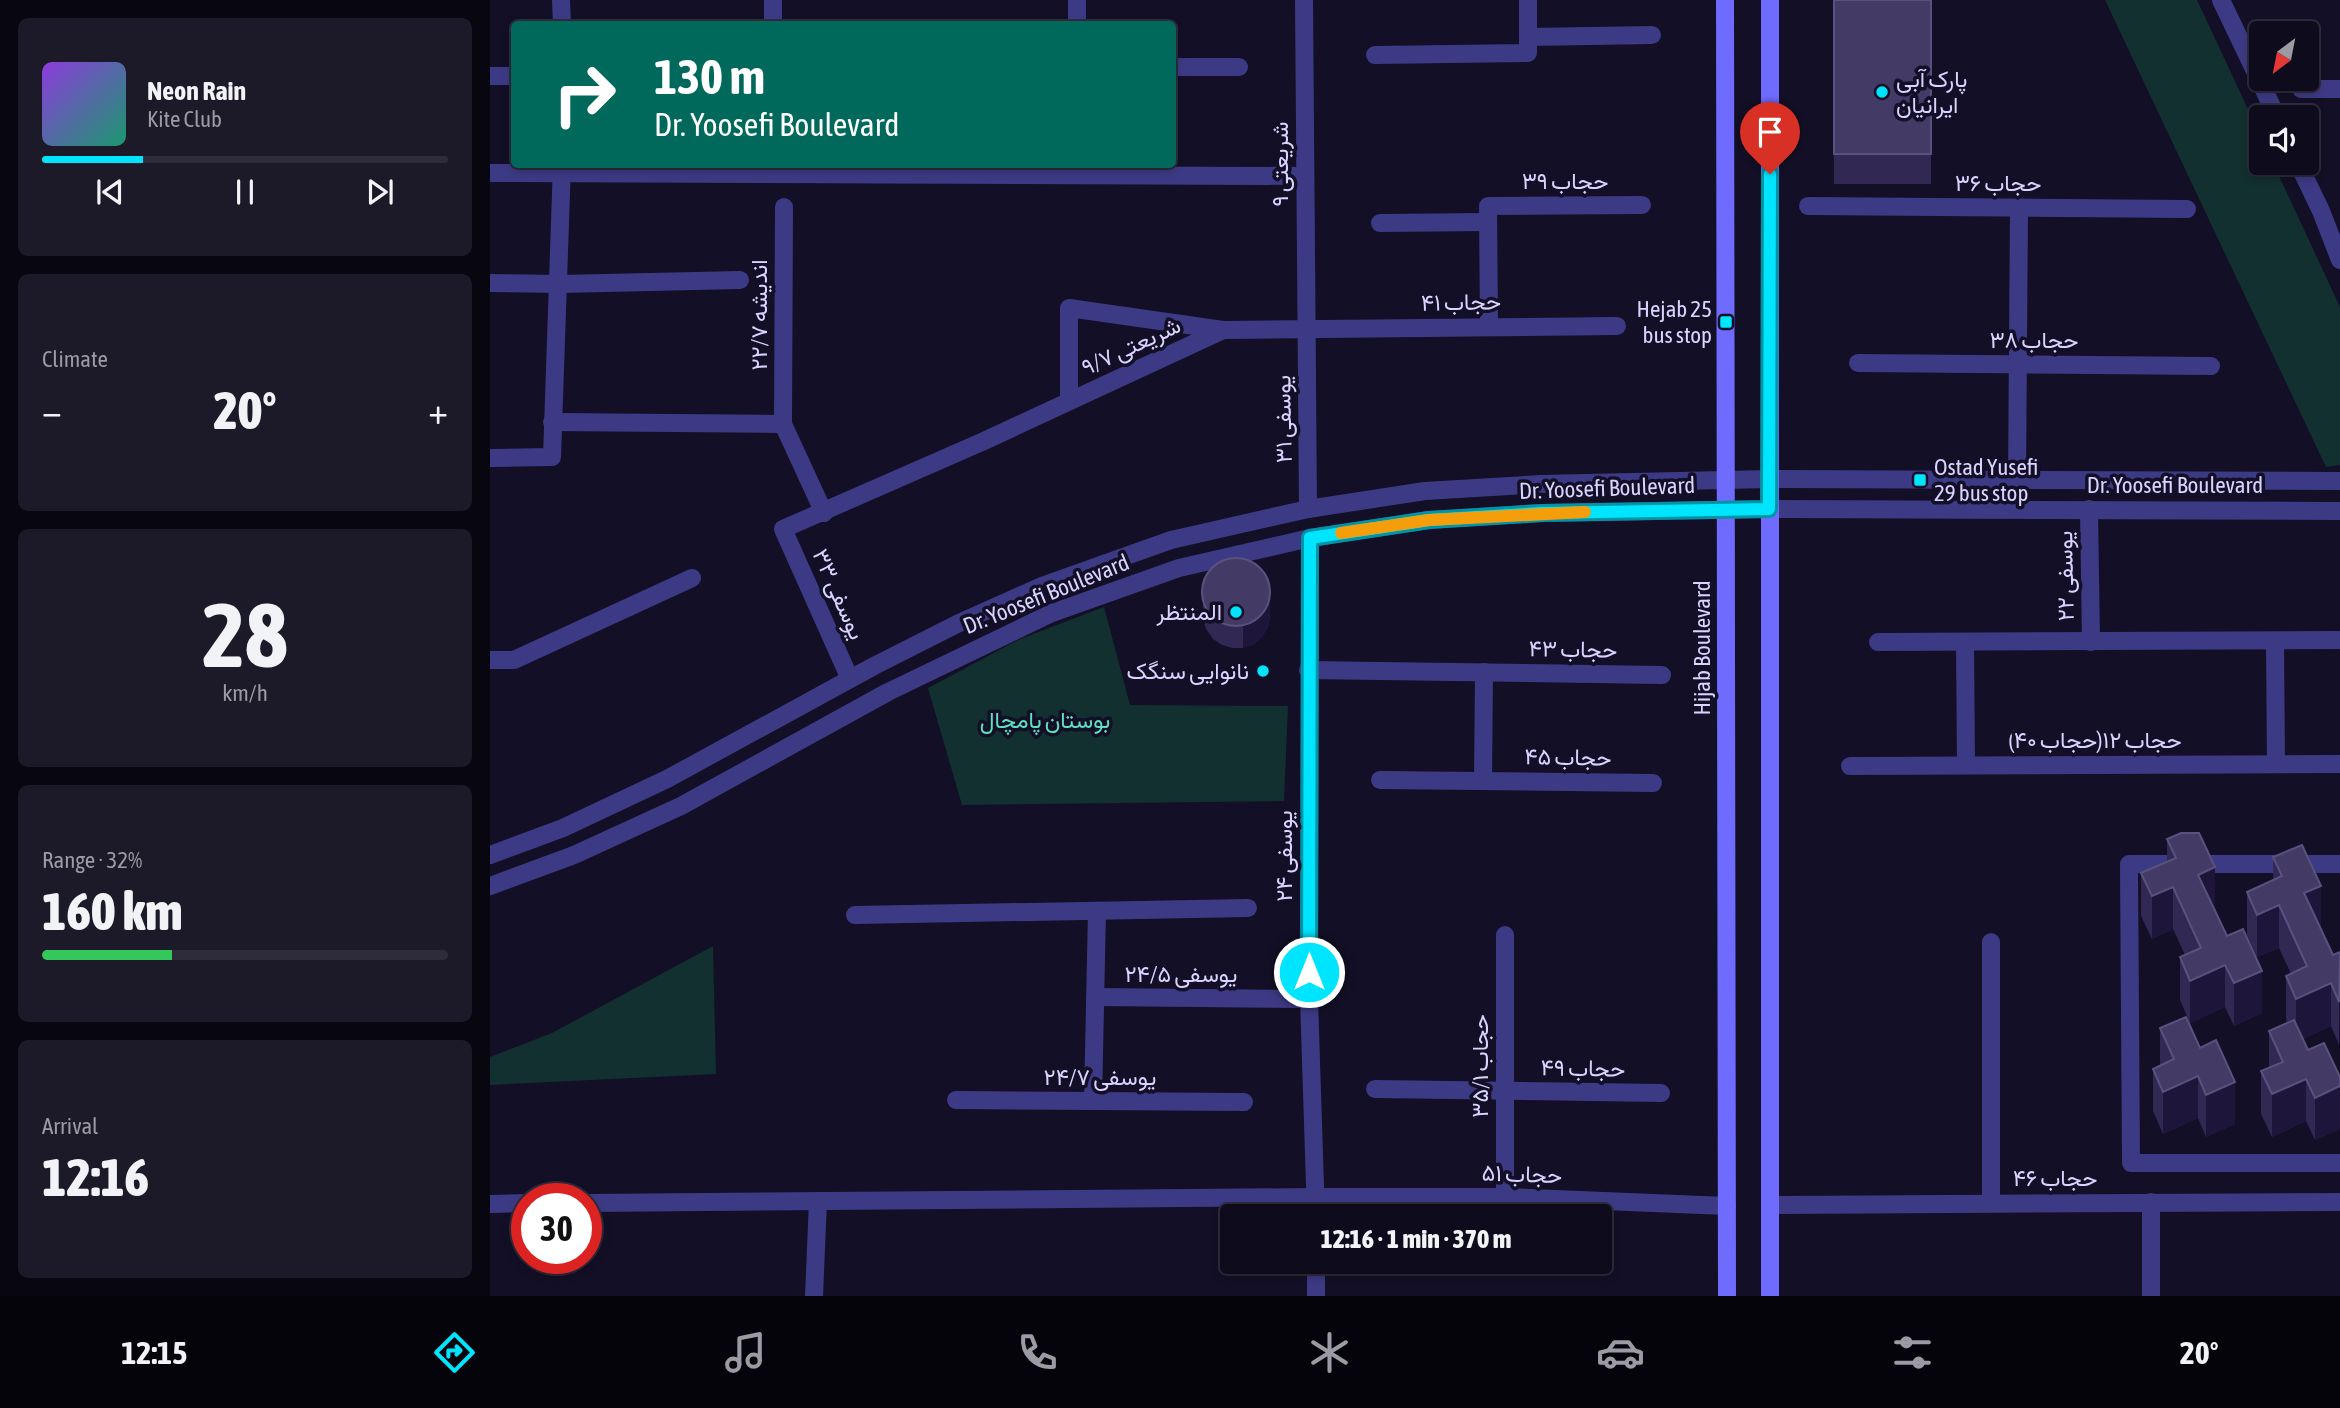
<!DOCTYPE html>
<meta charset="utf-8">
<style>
body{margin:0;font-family:"Asap Condensed",Vazirmatn,sans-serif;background:#1c1929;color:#f1f3f6;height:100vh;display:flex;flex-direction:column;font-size:26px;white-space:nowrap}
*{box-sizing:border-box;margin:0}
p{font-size:23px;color:#9b9ba3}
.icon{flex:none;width:38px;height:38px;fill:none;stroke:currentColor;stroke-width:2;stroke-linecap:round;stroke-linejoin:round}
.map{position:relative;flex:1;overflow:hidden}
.drawer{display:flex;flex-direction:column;gap:18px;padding:18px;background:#08060f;width:490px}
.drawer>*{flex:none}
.top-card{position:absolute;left:21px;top:21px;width:665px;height:147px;border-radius:7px;box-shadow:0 4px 10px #0003,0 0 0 2px #2e2b3b;background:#00695c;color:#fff;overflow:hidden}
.needle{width:46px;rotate:212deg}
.fabs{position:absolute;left:1759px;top:21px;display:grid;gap:14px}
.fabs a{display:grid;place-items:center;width:70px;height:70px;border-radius:7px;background:#0e0b1c;box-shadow:0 4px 10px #0003,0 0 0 2px #2e2b3b;font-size:35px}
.speed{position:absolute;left:21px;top:1183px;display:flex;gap:14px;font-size:35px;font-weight:700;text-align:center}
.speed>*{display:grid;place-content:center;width:91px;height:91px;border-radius:50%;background:#0e0b1c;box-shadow:0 4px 10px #0003,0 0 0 2px #2e2b3b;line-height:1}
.speed .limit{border:10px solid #d22;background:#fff;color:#111}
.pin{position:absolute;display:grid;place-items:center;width:60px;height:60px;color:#fff;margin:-72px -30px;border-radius:50% 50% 50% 0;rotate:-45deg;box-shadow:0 0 7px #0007}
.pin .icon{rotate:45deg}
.me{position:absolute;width:77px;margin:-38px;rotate:0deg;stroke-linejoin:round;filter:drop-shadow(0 0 5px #0008)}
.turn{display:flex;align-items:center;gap:24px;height:147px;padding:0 28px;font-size:32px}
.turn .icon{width:91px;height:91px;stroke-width:2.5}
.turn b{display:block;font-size:49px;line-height:60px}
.big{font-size:52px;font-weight:800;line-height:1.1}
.drawer .widget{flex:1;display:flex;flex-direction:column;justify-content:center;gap:10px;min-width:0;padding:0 24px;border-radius:10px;background:#1c1929}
.drawer .dial{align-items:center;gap:0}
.dial b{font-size:91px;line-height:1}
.song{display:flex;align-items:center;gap:21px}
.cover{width:84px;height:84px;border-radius:10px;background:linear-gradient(135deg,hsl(270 70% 55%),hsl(160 70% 35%))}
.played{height:7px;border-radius:4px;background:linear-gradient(90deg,#00e5ff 25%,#2e2b3b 25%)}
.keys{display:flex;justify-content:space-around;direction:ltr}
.heat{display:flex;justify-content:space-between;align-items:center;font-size:38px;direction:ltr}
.charge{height:10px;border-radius:5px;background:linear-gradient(90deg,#34c759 32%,#2e2b3b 0)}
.trip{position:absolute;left:730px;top:1204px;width:392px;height:70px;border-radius:7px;background:#0e0b1c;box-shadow:0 4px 10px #0003,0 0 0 2px #2e2b3b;font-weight:800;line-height:70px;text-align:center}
.menu{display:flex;height:112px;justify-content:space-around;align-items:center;background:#06040b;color:#9b9ba3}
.menu .icon{width:49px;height:49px}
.menu .on{color:#00e5ff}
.menu b{font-size:32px;color:#f1f3f6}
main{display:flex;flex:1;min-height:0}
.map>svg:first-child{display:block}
.green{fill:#12302f}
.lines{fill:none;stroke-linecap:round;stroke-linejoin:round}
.minor{stroke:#3d3a85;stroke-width:18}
.tertiary{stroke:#3d3a85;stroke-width:18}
.secondary{stroke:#6f6bff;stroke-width:18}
.wall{fill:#312854}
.shaded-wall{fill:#1d163a}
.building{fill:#433a66;stroke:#5a527e;stroke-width:2}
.route-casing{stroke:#0095a6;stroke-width:18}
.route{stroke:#00e5ff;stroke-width:12}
.slow{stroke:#f59e0b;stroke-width:12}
.poi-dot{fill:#00e5ff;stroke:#130f26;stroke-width:2.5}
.labels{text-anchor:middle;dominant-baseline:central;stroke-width:7;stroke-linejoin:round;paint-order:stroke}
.poi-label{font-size:23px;fill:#d9d4ff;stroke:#130f26;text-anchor:end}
.street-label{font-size:23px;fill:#d9d4ff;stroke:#130f26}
.park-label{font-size:23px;fill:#5fe0c0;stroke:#130f26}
</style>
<main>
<section class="drawer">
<div class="widget">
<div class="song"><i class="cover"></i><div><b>Neon Rain</b><p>Kite Club</p></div></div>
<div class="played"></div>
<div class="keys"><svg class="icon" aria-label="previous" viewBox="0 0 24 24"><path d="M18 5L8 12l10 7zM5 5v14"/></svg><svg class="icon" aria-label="pause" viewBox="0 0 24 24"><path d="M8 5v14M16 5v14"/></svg><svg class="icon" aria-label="next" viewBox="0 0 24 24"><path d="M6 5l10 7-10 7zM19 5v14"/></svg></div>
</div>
<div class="widget"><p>Climate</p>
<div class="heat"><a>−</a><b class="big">20°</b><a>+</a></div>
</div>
<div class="widget dial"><b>28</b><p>km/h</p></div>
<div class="widget"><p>Range · 32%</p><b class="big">160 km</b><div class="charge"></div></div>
<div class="widget"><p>Arrival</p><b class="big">12:16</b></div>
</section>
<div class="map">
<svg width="1850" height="1296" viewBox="0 0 1850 1296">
<rect width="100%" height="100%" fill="#130f26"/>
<!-- green -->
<g class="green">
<polygon points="1615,0 1707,0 1771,137 1771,163 1783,163 1850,307 1850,465 1836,467"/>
<polygon points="614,607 640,705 798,706 794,801 472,805 438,688 530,639"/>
<polygon points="223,946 226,1074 0,1085 0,1057 62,1033"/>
</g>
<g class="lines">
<!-- minor -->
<g class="minor">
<polyline points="71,0 72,24"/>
<polyline points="814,0 818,509"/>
<polyline points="1731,0 1787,117"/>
<polyline points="283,24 283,0"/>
<polyline points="587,24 587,0"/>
<polyline points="1038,37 1162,35"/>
<polyline points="885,55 1038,53 1038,0"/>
<polyline points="682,67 749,67"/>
<polyline points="0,76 24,76"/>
<polyline points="1811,89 1850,89"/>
<polyline points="1808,163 1831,211 1850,260"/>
<polyline points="0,173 815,176"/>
<polyline points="1318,206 1697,209"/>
<polyline points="294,207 293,424 334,513"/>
<polyline points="890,223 998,222"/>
<polyline points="0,283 70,284 250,280"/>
<polyline points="999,327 998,206 1152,205"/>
<polyline points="1368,363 1721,366"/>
<polyline points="579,401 579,308 733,330"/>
<polyline points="62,422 293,424"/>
<polyline points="0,458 62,457 72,164"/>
<polyline points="1527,480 1529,207"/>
<polyline points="1599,509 1601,642"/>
<polyline points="820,538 819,999 826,1216"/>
<polyline points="1785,641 1786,764"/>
<polyline points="1388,642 1848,640"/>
<polyline points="1475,642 1476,765"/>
<polyline points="0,660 24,660 202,578"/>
<polyline points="818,670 1172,675"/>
<polyline points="360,679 293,529 494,441 733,330 1127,326"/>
<polyline points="1360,766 1850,764"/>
<polyline points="890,780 1163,783"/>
<polyline points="993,781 994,672"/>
<polyline points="1850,864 1639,864 1641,1163 1850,1163"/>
<polyline points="365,915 758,908"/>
<polyline points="1015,935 1015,1197"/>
<polyline points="605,997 819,999"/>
<polyline points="885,1089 1171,1093"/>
<polyline points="466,1100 754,1102"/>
<polyline points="603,1101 607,911"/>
<polyline points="1661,1202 1661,1296"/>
<polyline points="96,1203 826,1197 1015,1197 1237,1206"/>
<polyline points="1501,1203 1501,942"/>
<polyline points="0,1204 37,1203"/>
<polyline points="1280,1205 1850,1202"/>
<polyline points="826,1262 826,1296"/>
<polyline points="324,1296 328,1201"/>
</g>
<!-- tertiary -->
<g class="tertiary">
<polyline points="0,855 73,828 177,779 384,666 467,624 552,586 681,540 818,509 935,491 1051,484 1280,479 1850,481"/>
<polyline points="0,886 84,855 191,806 398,692 562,613 689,568 820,538 939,520 1052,513 1279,509 1850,511"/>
</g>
<!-- secondary -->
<g class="secondary">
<polyline points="1235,0 1237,1296"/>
<polyline points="1280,0 1280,1296"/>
</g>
</g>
<!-- wall -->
<g class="wall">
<rect x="1344" y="0" width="97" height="184"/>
<polygon points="713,585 780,616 778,627 772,637 764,644 753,648 742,648 732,645 723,639 716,629 713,619"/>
<polygon points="1677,839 1725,910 1772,1013 1744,1026 1735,1007 1700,1023 1690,1000 1690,957 1695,955 1683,929 1662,939 1651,916 1651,873 1677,862"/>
<polygon points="1783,857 1830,929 1843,955 1850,952 1849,1045 1841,1026 1813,1039 1818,1050 1850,1077 1850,1129 1825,1140 1816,1121 1782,1137 1771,1114 1771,1071 1779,1068 1779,1031 1797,1023 1796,1019 1796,976 1801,974 1789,948 1767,957 1757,935 1757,892 1783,880"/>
<polygon points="1670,1028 1745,1124 1716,1137 1708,1118 1673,1134 1663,1111 1663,1069 1670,1065"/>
</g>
<!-- shaded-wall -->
<g class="shaded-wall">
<polygon points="780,593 780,616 778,627 772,637 764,644 753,648 753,625"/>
<polygon points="1725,867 1725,910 1708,875"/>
<polygon points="1831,886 1831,929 1814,893"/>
<polygon points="1683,887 1683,929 1662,939 1662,896"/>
<polygon points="1789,905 1789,948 1767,957 1767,915"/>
<polygon points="1735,965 1735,1007 1700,1023 1700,981"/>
<polygon points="1772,971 1772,1013 1744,1026 1744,983"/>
<polygon points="1841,983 1841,1026 1806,1042 1806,999"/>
<polygon points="1849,1002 1850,1002 1849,1045"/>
<polygon points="1708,1076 1708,1118 1673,1134 1673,1092"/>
<polygon points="1816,1079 1816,1121 1782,1137 1782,1094"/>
<polygon points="1745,1082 1745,1124 1716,1137 1716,1095"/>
<polygon points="1850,1086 1850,1129 1825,1140 1825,1098"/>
</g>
<!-- building -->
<g class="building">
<rect x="1344" y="0" width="97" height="154"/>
<circle cx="746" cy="592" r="34"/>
<polygon points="1691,833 1709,833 1725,867 1708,875 1737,936 1753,929 1772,971 1744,983 1735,965 1700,981 1690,957 1711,948 1683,887 1662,896 1651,873 1686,858 1677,839"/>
<polygon points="1812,845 1831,886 1814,893 1843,955 1850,952 1849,1002 1841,983 1806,999 1796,976 1817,966 1789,905 1767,915 1757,892 1792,876 1783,857"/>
<polygon points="1696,1017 1710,1048 1726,1040 1745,1082 1716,1095 1708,1076 1673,1092 1663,1069 1684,1059 1670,1028"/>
<polygon points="1804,1020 1818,1050 1834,1043 1850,1077 1850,1086 1825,1098 1816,1079 1782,1094 1771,1071 1793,1062 1779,1031"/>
</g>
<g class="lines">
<defs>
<polyline id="route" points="819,972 820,538 939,520 1052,513 1279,509 1280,174"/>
</defs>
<!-- route casing -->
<use href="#route" class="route-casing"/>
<!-- route -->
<use href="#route" class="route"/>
<!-- slow -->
<polyline class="slow" points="851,533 939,520 1095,512"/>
</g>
<!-- markers -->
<g class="poi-dot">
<circle cx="1392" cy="92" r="7"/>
<rect x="1229" y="315" width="14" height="14" rx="3.5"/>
<rect x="1423" y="473" width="14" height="14" rx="3.5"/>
<circle cx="746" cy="612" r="7"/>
<circle cx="773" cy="671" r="7"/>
</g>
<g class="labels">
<!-- poi labels -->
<g class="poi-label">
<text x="1406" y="79" text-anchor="start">پارک آبی<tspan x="1406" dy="26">ایرانیان</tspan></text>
<text x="1222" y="309">Hejab 25<tspan x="1222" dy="26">bus stop</tspan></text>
<text x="1444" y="467" text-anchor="start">Ostad Yusefi<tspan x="1444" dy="26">29 bus stop</tspan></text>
<text x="732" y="612">المنتظر</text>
<text x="759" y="671">نانوایی سنگک</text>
</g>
<!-- street labels -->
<g class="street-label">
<text transform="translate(790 164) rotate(-90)">شریعتی ۹</text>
<text x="1075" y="181">حجاب ۳۹</text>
<text x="1508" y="183">حجاب ۳۶</text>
<text transform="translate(971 302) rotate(-1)">حجاب ۴۱</text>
<text transform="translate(269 315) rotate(-90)">اندیشه ۲۲/۷</text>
<text x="1544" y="340">حجاب ۳۸</text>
<text transform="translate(641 346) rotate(-25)">شریعتی ۹/۷</text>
<text transform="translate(793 419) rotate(-91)">یوسفی ۳۱</text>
<text x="1685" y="485">Dr. Yoosefi Boulevard</text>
<text transform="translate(1117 488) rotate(-2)">Dr. Yoosefi Boulevard</text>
<text transform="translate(1575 576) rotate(-91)">یوسفی ۲۲</text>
<text transform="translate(349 594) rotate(66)">یوسفی ۳۳</text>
<text transform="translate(556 594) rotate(-22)">Dr. Yoosefi Boulevard</text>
<text transform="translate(1212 648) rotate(-90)">Hijab Boulevard</text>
<text transform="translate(1083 649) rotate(1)">حجاب ۴۳</text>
<text x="1605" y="740">حجاب ۱۲(حجاب ۴۰)</text>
<text transform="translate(1078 757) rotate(1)">حجاب ۴۵</text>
<text transform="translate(794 856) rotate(-90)">یوسفی ۲۴</text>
<text x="691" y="974">یوسفی ۲۴/۵</text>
<text transform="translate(990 1066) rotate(-90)">حجاب ۳۵/۱</text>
<text transform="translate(1093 1068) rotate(1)">حجاب ۴۹</text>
<text x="610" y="1077">یوسفی ۲۴/۷</text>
<text transform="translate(1032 1174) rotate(2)">حجاب ۵۱</text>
<text x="1565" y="1178">حجاب ۴۶</text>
</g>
<!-- park labels -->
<g class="park-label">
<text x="555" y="720">بوستان پامچال</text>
</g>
</g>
</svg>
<div class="fabs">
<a><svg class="needle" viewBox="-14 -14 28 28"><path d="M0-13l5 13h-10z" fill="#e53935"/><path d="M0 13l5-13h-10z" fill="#9b9ba3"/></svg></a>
<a><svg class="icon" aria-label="sound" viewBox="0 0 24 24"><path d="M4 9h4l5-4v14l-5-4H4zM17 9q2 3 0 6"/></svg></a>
</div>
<div class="speed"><div class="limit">30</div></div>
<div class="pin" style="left:1280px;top:174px;background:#d93025"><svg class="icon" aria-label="arrive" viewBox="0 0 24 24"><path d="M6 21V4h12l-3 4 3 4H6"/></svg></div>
<svg class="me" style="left:819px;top:972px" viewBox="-20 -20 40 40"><circle r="17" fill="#00e5ff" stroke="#fff" stroke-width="3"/><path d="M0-11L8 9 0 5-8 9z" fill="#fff"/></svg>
<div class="trip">12:16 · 1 min · 370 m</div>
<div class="top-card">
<div class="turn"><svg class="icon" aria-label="right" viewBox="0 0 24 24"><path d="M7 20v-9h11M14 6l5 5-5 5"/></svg><div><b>130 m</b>Dr. Yoosefi Boulevard</div></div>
</div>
</div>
</main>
<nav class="menu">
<b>12:15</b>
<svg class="icon on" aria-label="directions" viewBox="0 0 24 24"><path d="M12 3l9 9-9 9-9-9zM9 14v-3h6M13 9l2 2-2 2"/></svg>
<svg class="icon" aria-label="music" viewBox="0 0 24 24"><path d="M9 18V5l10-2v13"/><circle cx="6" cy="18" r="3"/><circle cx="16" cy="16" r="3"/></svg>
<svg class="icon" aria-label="phone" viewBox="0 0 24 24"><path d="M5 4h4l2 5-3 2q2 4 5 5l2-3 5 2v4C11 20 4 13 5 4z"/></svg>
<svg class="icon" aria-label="climate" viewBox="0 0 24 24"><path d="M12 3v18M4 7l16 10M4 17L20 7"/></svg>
<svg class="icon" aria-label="car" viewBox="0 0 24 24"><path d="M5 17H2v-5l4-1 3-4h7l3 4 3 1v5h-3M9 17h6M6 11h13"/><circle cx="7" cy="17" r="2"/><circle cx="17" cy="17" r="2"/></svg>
<svg class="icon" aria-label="filters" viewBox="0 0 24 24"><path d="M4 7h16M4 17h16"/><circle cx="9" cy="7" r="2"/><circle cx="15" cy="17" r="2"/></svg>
<b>20°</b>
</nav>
